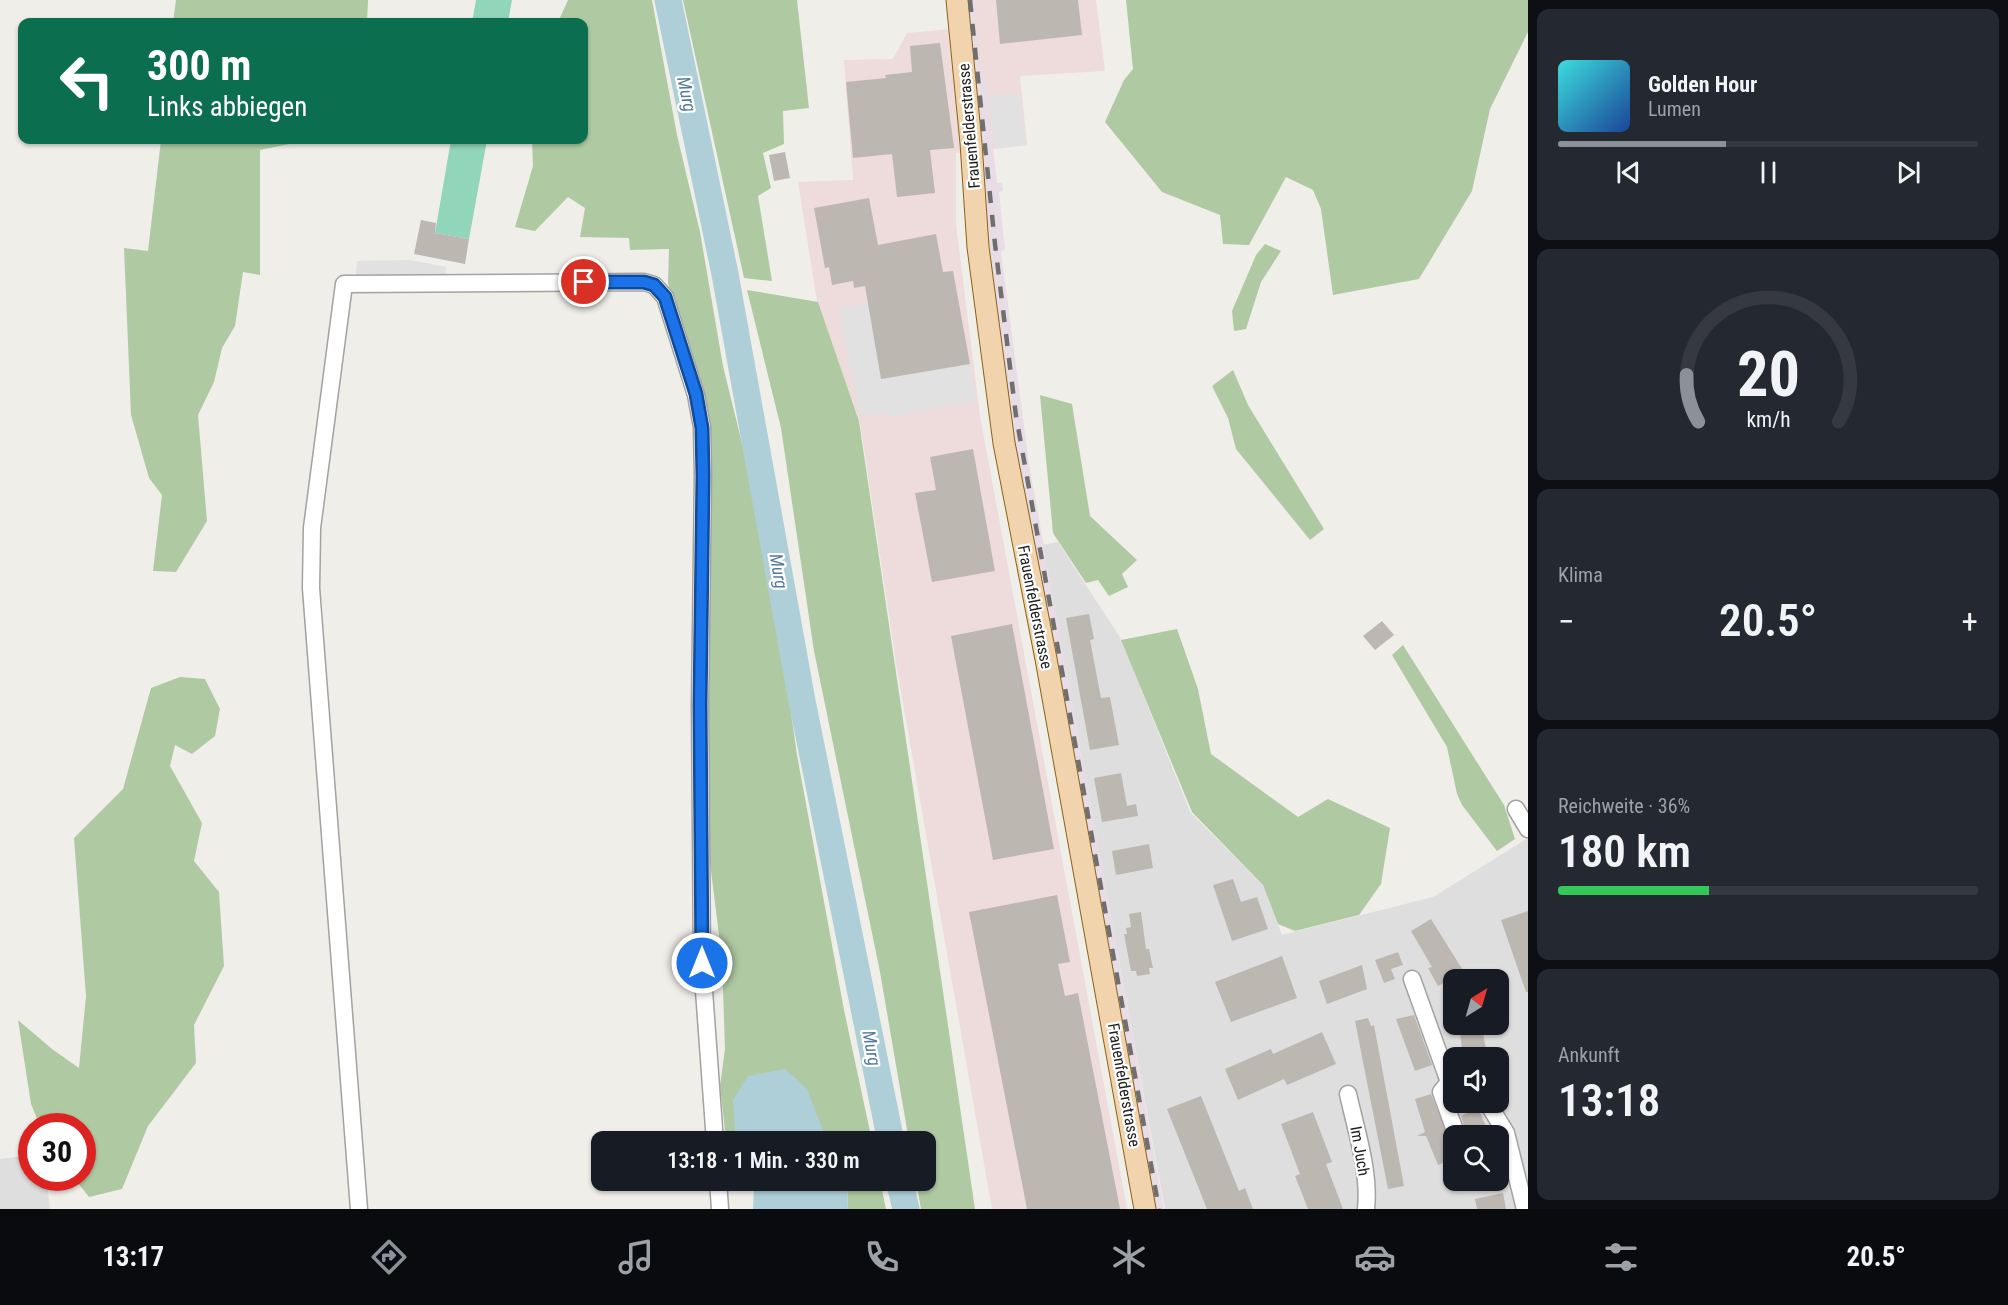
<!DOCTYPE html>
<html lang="de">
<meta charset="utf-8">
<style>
body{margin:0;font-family:"Roboto Condensed",sans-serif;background:#242831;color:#f1f3f6;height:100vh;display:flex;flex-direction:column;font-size:22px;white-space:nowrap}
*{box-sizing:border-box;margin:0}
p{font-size:20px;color:#9ea1a6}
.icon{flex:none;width:33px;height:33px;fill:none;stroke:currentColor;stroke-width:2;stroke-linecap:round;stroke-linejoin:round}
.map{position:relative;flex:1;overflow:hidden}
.panel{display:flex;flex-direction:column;gap:9px;padding:9px;background:#0d0f14;width:480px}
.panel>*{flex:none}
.top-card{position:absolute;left:18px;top:18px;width:570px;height:126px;border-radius:12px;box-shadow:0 2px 4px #0004;background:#0b6e4f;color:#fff;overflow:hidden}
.needle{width:39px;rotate:37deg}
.buttons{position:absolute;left:1443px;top:969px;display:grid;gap:12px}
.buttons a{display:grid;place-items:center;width:66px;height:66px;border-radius:12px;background:#171b24;box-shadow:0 2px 4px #0004;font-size:30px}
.speed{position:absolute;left:18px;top:1113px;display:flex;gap:12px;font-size:30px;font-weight:700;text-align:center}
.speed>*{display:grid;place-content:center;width:78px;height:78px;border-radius:50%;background:#171b24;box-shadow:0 2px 4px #0004;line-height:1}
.speed .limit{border:9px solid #d22;background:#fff;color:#111}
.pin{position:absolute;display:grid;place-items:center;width:51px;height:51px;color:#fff;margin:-26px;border:3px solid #fff;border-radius:50%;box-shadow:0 2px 6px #0007}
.me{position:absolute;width:66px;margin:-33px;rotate:0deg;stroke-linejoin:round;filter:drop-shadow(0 0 4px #0008)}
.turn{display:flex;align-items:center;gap:21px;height:126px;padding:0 30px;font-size:27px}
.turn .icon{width:78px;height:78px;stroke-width:2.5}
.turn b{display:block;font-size:42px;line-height:51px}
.big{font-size:45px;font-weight:600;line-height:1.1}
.panel .card{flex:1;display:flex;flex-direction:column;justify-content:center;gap:9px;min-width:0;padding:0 21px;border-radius:12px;background:#242831}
.panel .dial{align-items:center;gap:0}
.dial svg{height:156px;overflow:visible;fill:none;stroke:#363941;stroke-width:7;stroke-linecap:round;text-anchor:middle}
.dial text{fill:#f1f3f6;stroke:none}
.song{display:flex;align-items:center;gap:18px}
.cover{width:72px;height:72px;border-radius:9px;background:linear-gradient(135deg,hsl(180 70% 55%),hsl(220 70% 35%))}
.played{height:6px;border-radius:3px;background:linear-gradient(90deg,#8c9099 40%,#363941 40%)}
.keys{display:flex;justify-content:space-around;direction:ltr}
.heat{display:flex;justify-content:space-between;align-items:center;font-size:33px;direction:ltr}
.charge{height:9px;border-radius:4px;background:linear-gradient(90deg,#34c759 36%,#363941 0)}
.trip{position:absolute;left:591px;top:1131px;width:345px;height:60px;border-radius:12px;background:#171b24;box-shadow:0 2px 4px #0004;font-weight:600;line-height:60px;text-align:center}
.dock{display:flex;height:96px;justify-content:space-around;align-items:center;background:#090b0e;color:#9ea1a6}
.dock .icon{width:42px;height:42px}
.dock .selected{color:#8c9099}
.dock b{font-size:27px;color:#f1f3f6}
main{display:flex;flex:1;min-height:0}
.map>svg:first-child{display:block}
.residential{fill:#dfdede;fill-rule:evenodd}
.commercial{fill:#eedbdb}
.industrial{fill:#e8dce6}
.forest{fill:#afcaa3}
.pitch{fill:#91d5ba}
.parking{fill:#e1e1e1}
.water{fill:#afcfd8}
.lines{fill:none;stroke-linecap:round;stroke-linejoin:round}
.river{stroke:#afcfd8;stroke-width:27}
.building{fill:#bdb7b2}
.minor-casing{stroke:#a2a2a2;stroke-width:19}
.major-casing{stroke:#8b6213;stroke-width:23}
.minor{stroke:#fff;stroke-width:16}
.major{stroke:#f1d3ad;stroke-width:21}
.rail{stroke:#6f6f6f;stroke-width:4.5;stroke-dasharray:12 12;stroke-linecap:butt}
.route-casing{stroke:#114b97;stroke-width:15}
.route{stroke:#1a73e8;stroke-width:10}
.labels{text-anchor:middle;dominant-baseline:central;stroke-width:4.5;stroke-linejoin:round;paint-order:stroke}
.street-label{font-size:16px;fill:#212121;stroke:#fff}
.water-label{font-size:18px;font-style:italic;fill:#547a9f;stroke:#fff}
</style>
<main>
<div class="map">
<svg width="1528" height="1209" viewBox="0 0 1528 1209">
<rect width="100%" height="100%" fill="#f0eee9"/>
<!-- residential -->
<g class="residential">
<path d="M 1058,542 L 1121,639 L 1190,812 L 1263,885 L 1282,935 L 1433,897 L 1528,838 L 1528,1209 L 1165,1209 L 1042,545 ZM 1454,980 L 1498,980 L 1498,1024 L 1454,1024 ZM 1454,1058 L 1498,1058 L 1498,1102 L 1454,1102 ZM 1454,1136 L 1498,1136 L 1498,1180 L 1454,1180 Z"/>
<polygon points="31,1155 32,1178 46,1178 50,1209 0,1209 0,1159"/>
</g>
<!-- commercial -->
<polygon class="commercial" points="973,0 1096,0 1105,71 1020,76 1027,145 956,153 956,224 980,416 1127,1209 992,1209 897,669 860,422 817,301 798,182 853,180 844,60 893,59 907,33 975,27"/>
<!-- industrial -->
<polygon class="industrial" points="965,0 974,0 981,71 984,71 997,183 1002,183 1003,191 999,192 1005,250 1001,252 1029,464 1164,1209 1154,1209 1011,417 988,245"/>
<!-- forest -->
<g class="forest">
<polygon points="176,0 368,0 367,22 173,22"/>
<polygon points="568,0 652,0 677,135 700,232 723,366 751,480 782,649 797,755 844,1010 872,1141 827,1141 820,1126 735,1130 741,1141 729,1141 726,1139 720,1086 725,1049 722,959 702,799 709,472 668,283 669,249 630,250 629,238 580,237 585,208 568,197 535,231 515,227 533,166 532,140 584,140 584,22 558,22"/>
<polygon points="683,0 797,0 809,108 783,111 784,144 763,153 771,188 758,196 772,281 744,278"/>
<polygon points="1126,0 1528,0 1528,32 1490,109 1472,191 1419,279 1333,295 1321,209 1313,190 1286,177 1249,245 1223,244 1220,215 1162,192 1105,122 1124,80 1133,69"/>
<polygon points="161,140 358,140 358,143 309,140 260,150 260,275 243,272 235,326 222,348 214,382 198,415 207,521 176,572 153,571 162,495 149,478 131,415 124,248 148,251"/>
<polygon points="1265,244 1281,251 1261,282 1246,329 1234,331 1232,311 1256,255"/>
<polygon points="747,290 818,302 859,421 975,1209 921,1209 916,1181 926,1180 926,1142 909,1141 880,972 814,651 781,428"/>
<polygon points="1233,370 1248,405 1324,529 1310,540 1236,449 1228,418 1212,386"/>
<polygon points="1040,395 1072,404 1090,516 1137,560 1122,574 1128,587 1109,596 1098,580 1086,583 1053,533"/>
<polygon points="1177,629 1198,689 1211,754 1298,817 1328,799 1390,828 1381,884 1359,915 1295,931 1278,924 1263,885 1192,812 1121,640"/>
<polygon points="1403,645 1504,805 1515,839 1497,851 1462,805 1457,794 1447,747 1392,655"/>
<polygon points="180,677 205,679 220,709 215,736 192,754 175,745 170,766 202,823 194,861 219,892 224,966 194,1025 196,1063 148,1126 122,1189 89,1197 74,1178 82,1178 82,1126 40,1126 31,1104 18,1020 52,1049 79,1068 86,996 74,838 123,789 151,688"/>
<polygon points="847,1181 880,1181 886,1209 848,1209"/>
</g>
<!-- pitch -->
<g class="pitch">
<polygon points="476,0 512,0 508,22 472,22"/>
<polygon points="451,140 487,140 469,239 435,233"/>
</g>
<!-- parking -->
<g class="parking">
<polygon points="1020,93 1026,145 995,149 989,96"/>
<polygon points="410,260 446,267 445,282 355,283 357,261"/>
<polygon points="868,303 970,364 976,401 889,417 887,412 860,416 838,308"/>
</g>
<!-- water -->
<g class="water">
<polygon points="785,1069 807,1089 827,1141 741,1141 735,1130 733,1100 748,1076"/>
<polygon points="754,1181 847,1181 848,1209 753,1209"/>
</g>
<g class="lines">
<!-- river -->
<g class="river">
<polyline points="668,0 725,274 802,701 891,1142"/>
<polyline points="899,1180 906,1209"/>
</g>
</g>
<!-- building -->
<g class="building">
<polygon points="996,0 1078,0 1082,35 1000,44"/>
<polygon points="940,43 954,148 930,150 935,193 897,197 892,154 853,158 846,82 886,78 885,75 912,72 910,46"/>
<polygon points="785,152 790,178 774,181 769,155"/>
<polygon points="869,198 878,245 936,234 943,272 953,271 970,364 881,379 865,286 854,288 853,281 832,285 829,267 825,268 814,208"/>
<polygon points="421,220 436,223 435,233 469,239 465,264 414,254"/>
<polygon points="973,449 995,571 932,582 915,493 936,490 930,457"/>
<polygon points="1089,614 1094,639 1090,640 1101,698 1110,697 1119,745 1090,750 1066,618"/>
<polygon points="1382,621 1394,635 1375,650 1363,636"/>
<polygon points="1012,624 1054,849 993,860 951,636"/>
<polygon points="1121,773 1127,806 1136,804 1138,816 1102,822 1094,778"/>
<polygon points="1149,844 1153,868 1116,875 1112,851"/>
<polygon points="1233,879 1241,902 1257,897 1268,929 1232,941 1213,885"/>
<polygon points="1057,895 1070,962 1058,964 1065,996 1078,993 1120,1209 1027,1209 969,912"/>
<polygon points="1528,911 1528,992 1526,992 1501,920"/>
<polygon points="1141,912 1146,949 1149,949 1153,968 1149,968 1150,974 1137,976 1136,971 1131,971 1124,934 1127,934 1126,928 1131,927 1129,914"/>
<polygon points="1431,919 1464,972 1438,986 1428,968 1432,967 1411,931"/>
<polygon points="1398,952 1403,965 1391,969 1395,979 1384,983 1375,960"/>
<polygon points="1282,956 1297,998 1231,1022 1215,982"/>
<polygon points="1362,965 1367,989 1327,1004 1319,981"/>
<polygon points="1414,1015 1432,1065 1415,1071 1396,1019"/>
<polygon points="1368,1018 1371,1026 1374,1025 1404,1186 1388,1189 1355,1021"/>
<polygon points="1459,1024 1481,1024 1488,1058 1463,1058"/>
<polygon points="1322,1032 1336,1064 1287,1085 1284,1079 1238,1100 1225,1069 1271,1049 1273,1054"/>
<polygon points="1431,1094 1454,1151 1454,1159 1438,1165 1426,1136 1417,1136 1425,1132 1415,1099"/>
<polygon points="1201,1096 1239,1191 1245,1188 1253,1209 1207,1209 1167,1109"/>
<polygon points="1478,1108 1490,1136 1467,1136 1461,1116"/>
<polygon points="1313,1112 1332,1162 1326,1164 1343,1209 1308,1209 1295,1176 1300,1174 1281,1124"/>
<polygon points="1503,1193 1506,1209 1477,1209 1475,1199"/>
</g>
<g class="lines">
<defs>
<g id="minor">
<polyline points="1516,809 1528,829"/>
<polyline points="1412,979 1449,1082 1454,1084"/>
<polyline points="1449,1082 1441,1092 1457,1136"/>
<path d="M 1348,1094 C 1356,1130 1370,1172 1366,1209"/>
<polyline points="1487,1102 1506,1133 1525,1209"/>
<polyline points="718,1180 720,1209"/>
<polyline points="359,1209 311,588 312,528 344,284 644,282 654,285 665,297 696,395 702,427 703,476 700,705 702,963 715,1142"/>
</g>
<polyline id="major" points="957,0 971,143 978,247 1004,443 1046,659 1145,1209"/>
</defs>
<!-- minor casing -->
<use href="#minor" class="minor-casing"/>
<!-- major casing -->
<use href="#major" class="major-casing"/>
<!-- minor -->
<use href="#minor" class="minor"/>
<!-- major -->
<use href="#major" class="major"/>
<!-- rail -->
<polyline class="rail" points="970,0 995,244 1016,416 1159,1209"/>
</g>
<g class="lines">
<defs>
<polyline id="route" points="584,282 644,282 654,285 665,297 696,394 702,428 703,476 700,705 702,963"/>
</defs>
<!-- route casing -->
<use href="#route" class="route-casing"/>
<!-- route -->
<use href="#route" class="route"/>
</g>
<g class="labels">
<!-- street labels -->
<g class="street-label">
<text transform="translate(969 126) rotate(-95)">Frauenfelderstrasse</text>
<text transform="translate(1035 607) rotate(79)">Frauenfelderstrasse</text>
<text transform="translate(1124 1085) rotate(80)">Frauenfelderstrasse</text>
<text transform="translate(1360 1151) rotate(80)">Im Juch</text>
</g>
<!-- water labels -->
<g class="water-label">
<text transform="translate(687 94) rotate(78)">Murg</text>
<text transform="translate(779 571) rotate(80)">Murg</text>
<text transform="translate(872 1048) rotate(79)">Murg</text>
</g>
</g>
</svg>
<div class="buttons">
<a><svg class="needle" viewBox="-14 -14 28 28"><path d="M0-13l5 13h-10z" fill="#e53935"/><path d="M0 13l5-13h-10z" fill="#9ea1a6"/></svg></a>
<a><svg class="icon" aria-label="sound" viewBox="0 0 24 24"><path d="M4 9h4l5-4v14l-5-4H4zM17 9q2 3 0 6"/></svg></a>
<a><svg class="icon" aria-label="search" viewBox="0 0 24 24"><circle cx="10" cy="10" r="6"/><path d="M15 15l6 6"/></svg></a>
</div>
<div class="speed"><div class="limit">30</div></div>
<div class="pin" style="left:584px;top:282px;background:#d93025"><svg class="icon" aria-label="arrive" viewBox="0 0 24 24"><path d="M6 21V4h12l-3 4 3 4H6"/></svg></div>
<svg class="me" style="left:702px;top:963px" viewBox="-20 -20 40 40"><circle r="17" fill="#1a73e8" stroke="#fff" stroke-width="3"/><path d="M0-11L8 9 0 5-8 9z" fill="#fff"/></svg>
<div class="trip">13:18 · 1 Min. · 330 m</div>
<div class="top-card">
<div class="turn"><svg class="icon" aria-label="left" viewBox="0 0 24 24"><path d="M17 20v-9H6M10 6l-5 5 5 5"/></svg><div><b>300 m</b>Links abbiegen</div></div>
</div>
</div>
<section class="panel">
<div class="card">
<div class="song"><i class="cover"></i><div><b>Golden Hour</b><p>Lumen</p></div></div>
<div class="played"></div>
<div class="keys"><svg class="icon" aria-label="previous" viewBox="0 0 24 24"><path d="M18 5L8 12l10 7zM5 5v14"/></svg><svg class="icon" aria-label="pause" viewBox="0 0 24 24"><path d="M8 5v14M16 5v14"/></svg><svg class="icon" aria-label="next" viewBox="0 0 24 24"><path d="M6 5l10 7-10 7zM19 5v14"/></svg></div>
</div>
<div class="card dial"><svg viewBox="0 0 100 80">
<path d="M14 69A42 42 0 1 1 86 69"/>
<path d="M14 69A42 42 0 0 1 8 45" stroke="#8c9099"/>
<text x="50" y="56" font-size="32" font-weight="700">20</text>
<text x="50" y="72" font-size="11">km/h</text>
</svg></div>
<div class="card"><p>Klima</p>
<div class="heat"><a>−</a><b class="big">20.5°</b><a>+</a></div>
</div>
<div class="card"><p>Reichweite · 36%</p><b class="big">180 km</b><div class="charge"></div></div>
<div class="card"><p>Ankunft</p><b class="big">13:18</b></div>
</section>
</main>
<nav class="dock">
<b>13:17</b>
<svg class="icon selected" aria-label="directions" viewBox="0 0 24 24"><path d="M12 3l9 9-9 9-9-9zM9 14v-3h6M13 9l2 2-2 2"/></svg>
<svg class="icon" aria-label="music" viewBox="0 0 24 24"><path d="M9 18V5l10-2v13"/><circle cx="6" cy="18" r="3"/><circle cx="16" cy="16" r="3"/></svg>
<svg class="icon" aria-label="phone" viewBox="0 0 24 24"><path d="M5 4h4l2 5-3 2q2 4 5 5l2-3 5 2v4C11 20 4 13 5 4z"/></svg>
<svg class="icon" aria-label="climate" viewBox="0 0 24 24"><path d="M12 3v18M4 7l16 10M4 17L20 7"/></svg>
<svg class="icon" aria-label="car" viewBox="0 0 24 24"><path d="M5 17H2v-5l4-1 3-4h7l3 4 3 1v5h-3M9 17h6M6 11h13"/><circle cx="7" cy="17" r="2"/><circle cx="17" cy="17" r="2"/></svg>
<svg class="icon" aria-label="filters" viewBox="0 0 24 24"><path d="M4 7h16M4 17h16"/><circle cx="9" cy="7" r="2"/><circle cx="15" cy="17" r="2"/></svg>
<b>20.5°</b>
</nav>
